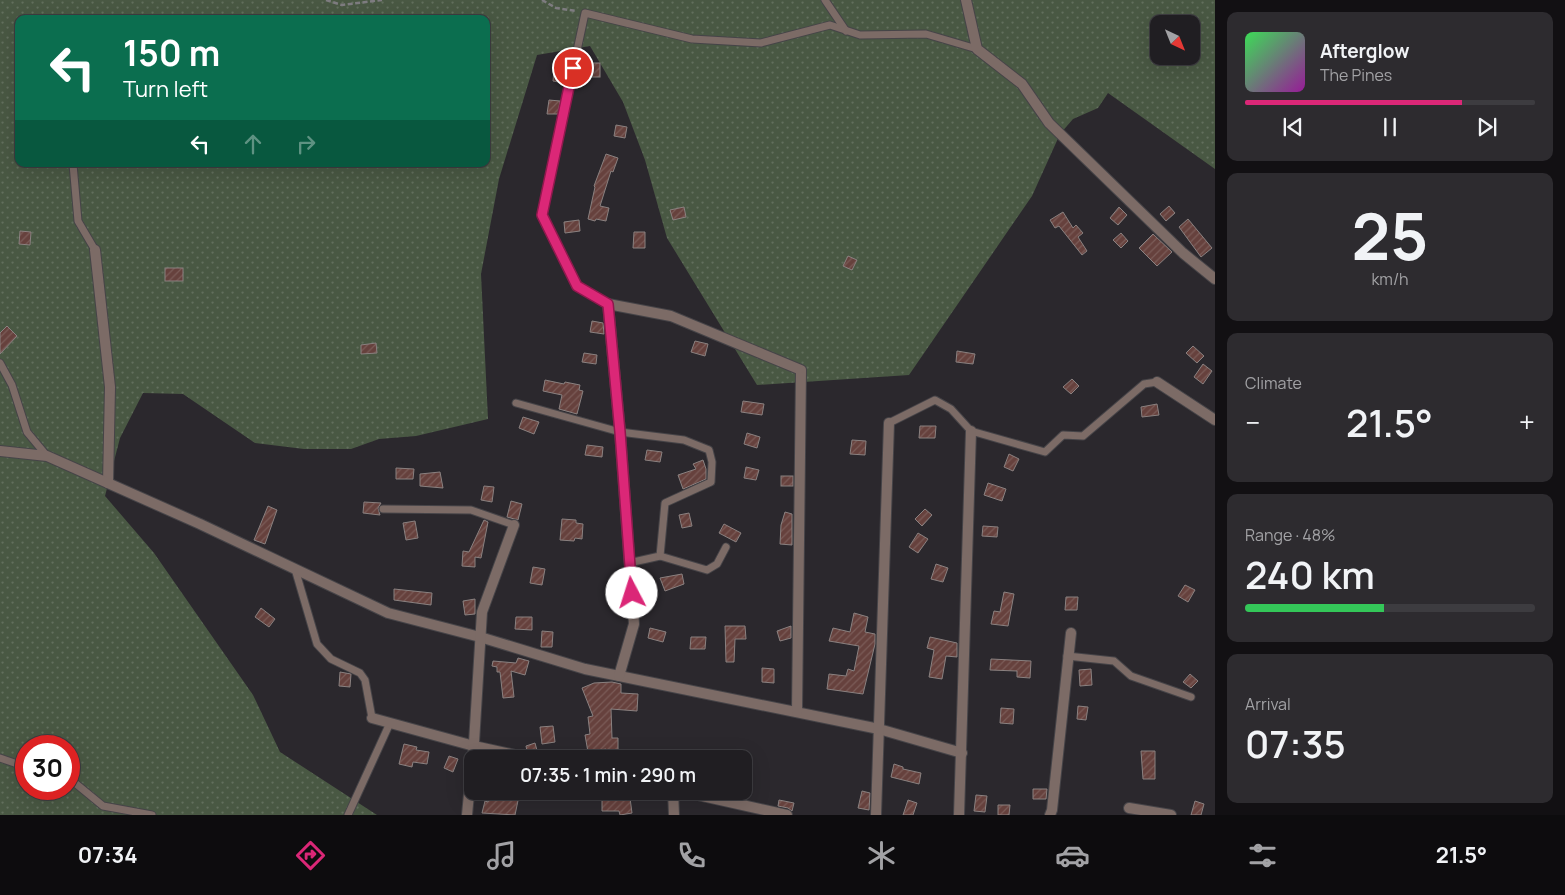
<!DOCTYPE html>
<meta charset="utf-8">
<style>
body{margin:0;font-family:Manrope,sans-serif;background:#2d2b2f;color:#f1f3f6;height:100vh;display:flex;flex-direction:column;font-size:19px;white-space:nowrap}
*{box-sizing:border-box;margin:0}
p{font-size:16px;color:#a2a2a5}
.icon{flex:none;width:28px;height:28px;fill:none;stroke:currentColor;stroke-width:2;stroke-linecap:round;stroke-linejoin:round}
.map{position:relative;flex:1;overflow:hidden}
.panel{display:flex;flex-direction:column;gap:12px;padding:12px;background:#121013;width:350px}
.panel>*{flex:none}
.hud{position:absolute;left:15px;top:15px;width:475px;height:152px;border-radius:10px;box-shadow:0 5px 20px #0002,0 0 0 1px #3d3c40;background:#0b6e4f;color:#fff;overflow:hidden}
.needle{width:32px;rotate:137deg}
.fabs{position:absolute;left:1150px;top:15px;display:grid;gap:10px}
.fabs a{display:grid;place-items:center;width:50px;height:50px;border-radius:10px;background:#201e22;box-shadow:0 5px 20px #0002,0 0 0 1px #3d3c40;font-size:25px}
.speed{position:absolute;left:15px;top:735px;display:flex;gap:10px;font-size:25px;font-weight:700;text-align:center}
.speed>*{display:grid;place-content:center;width:65px;height:65px;border-radius:50%;background:#201e22;box-shadow:0 5px 20px #0002,0 0 0 1px #3d3c40;line-height:1}
.speed .limit{border:8px solid #d22;background:#fff;color:#111}
.pin{position:absolute;display:grid;place-items:center;width:42px;height:42px;color:#fff;margin:-21px;border:2px solid #fff;border-radius:50%;box-shadow:0 1px 5px #0007}
.me{position:absolute;width:55px;margin:-28px;rotate:355deg;stroke-linejoin:round;filter:drop-shadow(0 0 4px #0008)}
.turn{display:flex;align-items:center;gap:18px;height:105px;padding:0 25px;font-size:22px}
.turn .icon{width:65px;height:65px;stroke-width:2.5}
.turn b{display:block;font-size:35px;line-height:42px}
.lanes{display:flex;align-items:center;height:48px;padding:0 25px;background:#0003;justify-content:center;gap:25px;direction:ltr}
.lanes .off{opacity:.35}
.big{font-size:38px;font-weight:600;line-height:1.1}
.panel .tile{flex:1;display:flex;flex-direction:column;justify-content:center;gap:8px;min-width:0;padding:0 18px;border-radius:10px;background:#2d2b2f}
.panel .dial{align-items:center;gap:0}
.dial b{font-size:65px;line-height:1}
.song{display:flex;align-items:center;gap:15px}
.cover{width:60px;height:60px;border-radius:8px;background:linear-gradient(135deg,hsl(130 70% 55%),hsl(300 70% 35%))}
.played{height:5px;border-radius:2px;background:linear-gradient(90deg,#db2777 75%,#3d3c40 75%)}
.keys{display:flex;justify-content:space-around;direction:ltr}
.heat{display:flex;justify-content:space-between;align-items:center;font-size:28px;direction:ltr}
.charge{height:8px;border-radius:4px;background:linear-gradient(90deg,#34c759 48%,#3d3c40 0)}
.trip{position:absolute;left:464px;top:750px;width:288px;height:50px;border-radius:10px;background:#201e22;box-shadow:0 5px 20px #0002,0 0 0 1px #3d3c40;font-weight:600;line-height:50px;text-align:center}
.menu{display:flex;height:80px;justify-content:space-around;align-items:center;background:#0d0c0e;color:#a2a2a5}
.menu .icon{width:35px;height:35px}
.menu .current{color:#db2777}
.menu b{font-size:22px;color:#f1f3f6}
main{display:flex;flex:1;min-height:0}
.map>svg:first-child{display:block}
.grass{fill:url(#grass-dots);fill-rule:evenodd}
.building{fill:url(#building-hatch);stroke:#8a8180}
.lines{fill:none;stroke-linecap:round;stroke-linejoin:round}
.lane-casing{stroke:#464448;stroke-width:9}
.street-casing{stroke:#464448;stroke-width:12}
.path{stroke:#7e7c80;stroke-width:2.5;stroke-dasharray:5 2.5;stroke-linecap:butt}
.lane{stroke:#7c6b66;stroke-width:7}
.street{stroke:#7c6b66;stroke-width:10}
.route-casing{stroke:#8e194d;stroke-width:12}
.route{stroke:#db2777;stroke-width:9}
</style>
<main>
<div class="map">
<svg width="1215" height="815" viewBox="0 0 1215 815">
<defs>
<pattern id="grass-dots" width="8" height="8" patternUnits="userSpaceOnUse" patternTransform="scale(1.25)"><rect width="8" height="8" fill="#495843"/><path d="M2 2h.1M6 6h.1" fill="none" stroke="#626f5d" stroke-width="1.8" stroke-linecap="round"/></pattern>
<pattern id="building-hatch" width="6" height="6" patternUnits="userSpaceOnUse" patternTransform="scale(1.25)"><rect width="6" height="6" fill="#66413d"/><path d="M-1 1l2-2M0 6l6-6M5 7l2-2" fill="none" stroke="#7b5c58"/></pattern>
</defs>
<rect width="100%" height="100%" fill="#2b282d"/>
<!-- grass -->
<path class="grass" d="M 0,0 L 1215,0 L 1215,169 L 1108,93 L 1098,108 L 1073,119 L 1060,134 L 1032,196 L 909,375 L 757,385 L 667,238 L 645,160 L 623,102 L 590,46 L 537,55 L 499,179 L 481,274 L 488,419 L 416,436 L 379,439 L 351,449 L 304,449 L 255,443 L 183,394 L 143,393 L 120,438 L 105,496 L 154,553 L 253,695 L 280,752 L 377,815 L 0,815 ZM 19,19 L 486,19 L 486,164 L 19,164 ZM 1159,24 L 1191,24 L 1191,56 L 1159,56 ZM 26,746 L 69,746 L 69,789 L 26,789 Z"/>
<!-- building -->
<g class="building">
<rect x="589" y="63" width="11" height="14"/>
<polygon points="554,71 566,73 564,83 553,81"/>
<polygon points="549,100 560,101 558,114 547,114"/>
<polygon points="616,125 627,127 625,138 614,136"/>
<polygon points="606,154 618,158 613,172 611,171 600,206 609,208 606,221 596,219 595,221 588,219 595,187 594,186"/>
<polygon points="1169,206 1175,213 1166,221 1160,214"/>
<polygon points="684,207 686,217 673,220 670,210"/>
<polygon points="1119,207 1127,215 1118,225 1110,218"/>
<polygon points="1063,212 1073,228 1076,225 1083,233 1078,237 1087,251 1082,255 1059,226 1055,228 1050,220"/>
<polygon points="1188,219 1212,248 1201,257 1179,227"/>
<polygon points="579,220 580,231 565,233 564,222"/>
<polygon points="20,231 31,232 30,245 19,244"/>
<polygon points="634,232 645,232 645,248 633,248"/>
<polygon points="1121,233 1128,241 1121,248 1113,240"/>
<polygon points="1153,234 1172,252 1157,266 1139,248"/>
<polygon points="848,256 857,260 852,270 843,266"/>
<rect x="165" y="268" width="18" height="13"/>
<polygon points="592,321 603,323 604,334 590,332"/>
<polygon points="7,326 17,336 0,354 0,333"/>
<polygon points="695,341 708,344 705,356 691,352"/>
<polygon points="376,343 377,353 361,354 361,345"/>
<polygon points="1193,346 1204,356 1197,363 1186,353"/>
<polygon points="957,351 975,354 973,364 956,362"/>
<polygon points="584,353 597,355 596,364 582,362"/>
<polygon points="1203,364 1212,371 1203,384 1194,377"/>
<polygon points="1072,379 1079,386 1071,394 1063,387"/>
<polygon points="545,380 564,384 565,382 580,385 579,390 583,391 577,414 559,409 562,395 543,391"/>
<polygon points="743,401 764,404 762,415 741,412"/>
<polygon points="1157,404 1159,415 1142,417 1141,407"/>
<polygon points="523,417 539,422 534,434 519,428"/>
<polygon points="920,426 936,426 935,438 919,438"/>
<polygon points="747,433 760,437 757,448 744,444"/>
<polygon points="852,440 866,441 865,455 850,454"/>
<polygon points="587,445 603,447 602,457 585,455"/>
<polygon points="647,450 662,452 660,462 645,460"/>
<polygon points="1009,454 1019,459 1013,471 1004,467"/>
<polygon points="703,460 706,469 706,479 683,489 678,475 696,469 693,464"/>
<polygon points="746,467 759,470 756,480 744,478"/>
<polygon points="396,468 414,469 413,479 396,479"/>
<polygon points="440,472 443,488 420,486 420,474"/>
<rect x="781" y="476" width="12" height="10"/>
<polygon points="988,483 1006,489 1002,501 984,495"/>
<polygon points="484,486 494,487 492,502 481,500"/>
<polygon points="511,501 522,504 518,520 507,517"/>
<polygon points="364,502 381,503 378,508 380,515 363,513"/>
<polygon points="268,506 277,510 265,544 254,540"/>
<polygon points="925,509 932,515 922,526 915,519"/>
<polygon points="785,512 792,514 792,545 780,544 781,525"/>
<polygon points="689,513 692,526 682,528 679,515"/>
<polygon points="562,519 576,520 576,523 583,524 582,539 575,538 574,541 560,540"/>
<polygon points="484,520 488,522 481,558 475,557 475,567 462,566 463,551 469,552"/>
<polygon points="415,521 418,538 406,540 403,523"/>
<polygon points="724,524 741,533 736,542 719,533"/>
<polygon points="983,526 998,527 997,537 982,536"/>
<polygon points="918,533 928,539 918,553 909,547"/>
<polygon points="936,564 948,568 943,582 931,579"/>
<polygon points="533,567 545,569 542,585 530,583"/>
<polygon points="682,574 684,584 665,591 660,578"/>
<polygon points="1185,585 1195,590 1188,602 1178,596"/>
<polygon points="394,589 432,593 431,605 394,600"/>
<polygon points="1004,592 1014,594 1008,626 991,624 994,611 1000,612"/>
<polygon points="1066,597 1078,597 1077,610 1065,610"/>
<polygon points="475,599 475,614 465,615 463,601"/>
<polygon points="261,608 275,619 269,627 255,617"/>
<polygon points="854,613 868,617 865,632 875,634 875,644 863,694 827,689 829,674 846,676 848,669 854,671 859,646 829,641 833,628 850,632"/>
<polygon points="516,617 532,617 532,630 515,629"/>
<polygon points="725,626 745,626 746,639 735,639 734,662 726,662"/>
<polygon points="791,626 791,638 780,641 777,631"/>
<polygon points="650,628 666,632 663,642 648,638"/>
<polygon points="542,631 553,632 552,647 541,647"/>
<polygon points="691,637 706,637 705,649 690,649"/>
<polygon points="930,637 957,643 957,657 946,656 942,679 929,677 934,650 927,648"/>
<polygon points="518,658 529,661 525,675 511,671 514,697 503,698 500,672 497,672 497,667 492,666 493,661 516,663"/>
<polygon points="991,659 1031,661 1030,678 1017,677 1017,671 990,670"/>
<polygon points="762,668 774,669 774,683 762,682"/>
<polygon points="1091,669 1092,685 1080,686 1079,670"/>
<polygon points="340,672 351,674 350,687 339,686"/>
<polygon points="1190,674 1198,681 1191,688 1183,682"/>
<polygon points="612,682 621,684 621,693 638,694 637,711 611,709 612,738 618,738 618,753 606,753 606,749 588,752 585,735 590,734 588,717 593,716 582,688 594,683"/>
<polygon points="1078,706 1088,707 1086,720 1077,719"/>
<polygon points="1001,708 1014,709 1013,724 1000,723"/>
<polygon points="553,726 555,742 542,744 540,727"/>
<polygon points="535,743 538,754 527,751 526,746"/>
<polygon points="404,744 417,747 416,750 429,752 427,764 413,762 412,767 399,764"/>
<polygon points="1141,751 1155,751 1155,779 1143,779"/>
<polygon points="449,756 458,759 453,772 444,768"/>
<polygon points="894,764 903,767 903,769 921,773 919,784 891,777"/>
<polygon points="1033,789 1047,789 1046,799 1033,799"/>
<polygon points="491,791 520,791 515,815 482,813 485,801 488,802"/>
<polygon points="862,791 870,793 869,810 858,808"/>
<polygon points="976,795 987,796 985,812 974,811"/>
<polygon points="630,798 632,813 620,815 619,811 602,811 602,800"/>
<polygon points="779,800 794,803 792,811 788,808 778,806"/>
<polygon points="908,800 917,803 913,815 903,815"/>
<polygon points="1195,801 1204,804 1201,815 1191,815"/>
<polygon points="998,805 1010,805 1009,815 998,815"/>
</g>
<g class="lines">
<defs>
<g id="lane">
<polyline points="825,0 846,31"/>
<polyline points="73,164 78,221 95,250"/>
<polyline points="608,304 577,287 542,215 585,13 692,39 761,43 830,25 860,35 926,34 977,49"/>
<polyline points="0,363 12,385 27,432 47,456"/>
<polyline points="516,403 620,432 684,440 709,450 712,462 711,482 665,503 660,556 629,563"/>
<polyline points="889,423 935,400 951,409 971,431 1045,452 1063,435 1083,436 1144,384 1157,382"/>
<polyline points="383,509 471,510 514,525"/>
<polyline points="660,556 707,570 717,564 726,547"/>
<polyline points="295,569 317,644 331,659 360,673 365,680 372,718"/>
<polyline points="1067,656 1114,661 1131,676 1191,697"/>
<polyline points="0,758 26,767"/>
<polyline points="69,781 75,783 103,806 152,815"/>
<polyline points="348,815 390,723"/>
</g>
<g id="street">
<polyline points="966,0 977,49 1022,84 1049,123 1183,253 1215,279"/>
<polyline points="95,250 110,387 108,483"/>
<polyline points="1157,382 1215,420"/>
<polyline points="0,451 47,456 200,524 388,613 480,637 585,669 879,729 962,753"/>
<polyline points="619,676 634,624 620,432 608,304 671,316 801,370 797,712"/>
<polyline points="372,718 474,746 533,759"/>
<polyline points="473,759 482,612 514,525"/>
<polyline points="673,791 674,815"/>
<polyline points="680,791 787,815"/>
<polyline points="1129,808 1171,815"/>
<polyline points="467,815 472,762"/>
<polyline points="876,815 889,423"/>
<polyline points="959,815 971,431"/>
<polyline points="1050,815 1052,810 1071,633"/>
</g>
</defs>
<!-- lane casing -->
<use href="#lane" class="lane-casing"/>
<!-- street casing -->
<use href="#street" class="street-casing"/>
<!-- path -->
<g class="path">
<polyline points="326,0 342,5 382,0"/>
<polyline points="542,0 556,8 576,11"/>
</g>
<!-- lane -->
<use href="#lane" class="lane"/>
<!-- street -->
<use href="#street" class="street"/>
</g>
<g class="lines">
<defs>
<polyline id="route" points="573,68 542,215 577,286 608,304 620,432 632,593"/>
</defs>
<!-- route casing -->
<use href="#route" class="route-casing"/>
<!-- route -->
<use href="#route" class="route"/>
</g>
</svg>
<div class="fabs">
<a><svg class="needle" viewBox="-14 -14 28 28"><path d="M0-13l5 13h-10z" fill="#e53935"/><path d="M0 13l5-13h-10z" fill="#a2a2a5"/></svg></a>
</div>
<div class="speed"><div class="limit">30</div></div>
<div class="pin" style="left:573px;top:68px;background:#d93025"><svg class="icon" aria-label="arrive" viewBox="0 0 24 24"><path d="M6 21V4h12l-3 4 3 4H6"/></svg></div>
<svg class="me" style="left:632px;top:593px" viewBox="-20 -20 40 40"><circle r="19" fill="#fff"/><path d="M0-13L10 11 0 6-10 11z" fill="#db2777"/></svg>
<div class="trip">07:35 · 1 min · 290 m</div>
<div class="hud">
<div class="turn"><svg class="icon" aria-label="left" viewBox="0 0 24 24"><path d="M17 20v-9H6M10 6l-5 5 5 5"/></svg><div><b>150 m</b>Turn left</div></div>
<div class="lanes"><svg class="icon" aria-label="left" viewBox="0 0 24 24"><path d="M17 20v-9H6M10 6l-5 5 5 5"/></svg><svg class="icon off" aria-label="ahead" viewBox="0 0 24 24"><path d="M12 20V5M6 11l6-6 6 6"/></svg><svg class="icon off" aria-label="right" viewBox="0 0 24 24"><path d="M7 20v-9h11M14 6l5 5-5 5"/></svg></div>
</div>
</div>
<section class="panel">
<div class="tile">
<div class="song"><i class="cover"></i><div><b>Afterglow</b><p>The Pines</p></div></div>
<div class="played"></div>
<div class="keys"><svg class="icon" aria-label="previous" viewBox="0 0 24 24"><path d="M18 5L8 12l10 7zM5 5v14"/></svg><svg class="icon" aria-label="pause" viewBox="0 0 24 24"><path d="M8 5v14M16 5v14"/></svg><svg class="icon" aria-label="next" viewBox="0 0 24 24"><path d="M6 5l10 7-10 7zM19 5v14"/></svg></div>
</div>
<div class="tile dial"><b>25</b><p>km/h</p></div>
<div class="tile"><p>Climate</p>
<div class="heat"><a>−</a><b class="big">21.5°</b><a>+</a></div>
</div>
<div class="tile"><p>Range · 48%</p><b class="big">240 km</b><div class="charge"></div></div>
<div class="tile"><p>Arrival</p><b class="big">07:35</b></div>
</section>
</main>
<nav class="menu">
<b>07:34</b>
<svg class="icon current" aria-label="directions" viewBox="0 0 24 24"><path d="M12 3l9 9-9 9-9-9zM9 14v-3h6M13 9l2 2-2 2"/></svg>
<svg class="icon" aria-label="music" viewBox="0 0 24 24"><path d="M9 18V5l10-2v13"/><circle cx="6" cy="18" r="3"/><circle cx="16" cy="16" r="3"/></svg>
<svg class="icon" aria-label="phone" viewBox="0 0 24 24"><path d="M5 4h4l2 5-3 2q2 4 5 5l2-3 5 2v4C11 20 4 13 5 4z"/></svg>
<svg class="icon" aria-label="climate" viewBox="0 0 24 24"><path d="M12 3v18M4 7l16 10M4 17L20 7"/></svg>
<svg class="icon" aria-label="car" viewBox="0 0 24 24"><path d="M5 17H2v-5l4-1 3-4h7l3 4 3 1v5h-3M9 17h6M6 11h13"/><circle cx="7" cy="17" r="2"/><circle cx="17" cy="17" r="2"/></svg>
<svg class="icon" aria-label="filters" viewBox="0 0 24 24"><path d="M4 7h16M4 17h16"/><circle cx="9" cy="7" r="2"/><circle cx="15" cy="17" r="2"/></svg>
<b>21.5°</b>
</nav>
